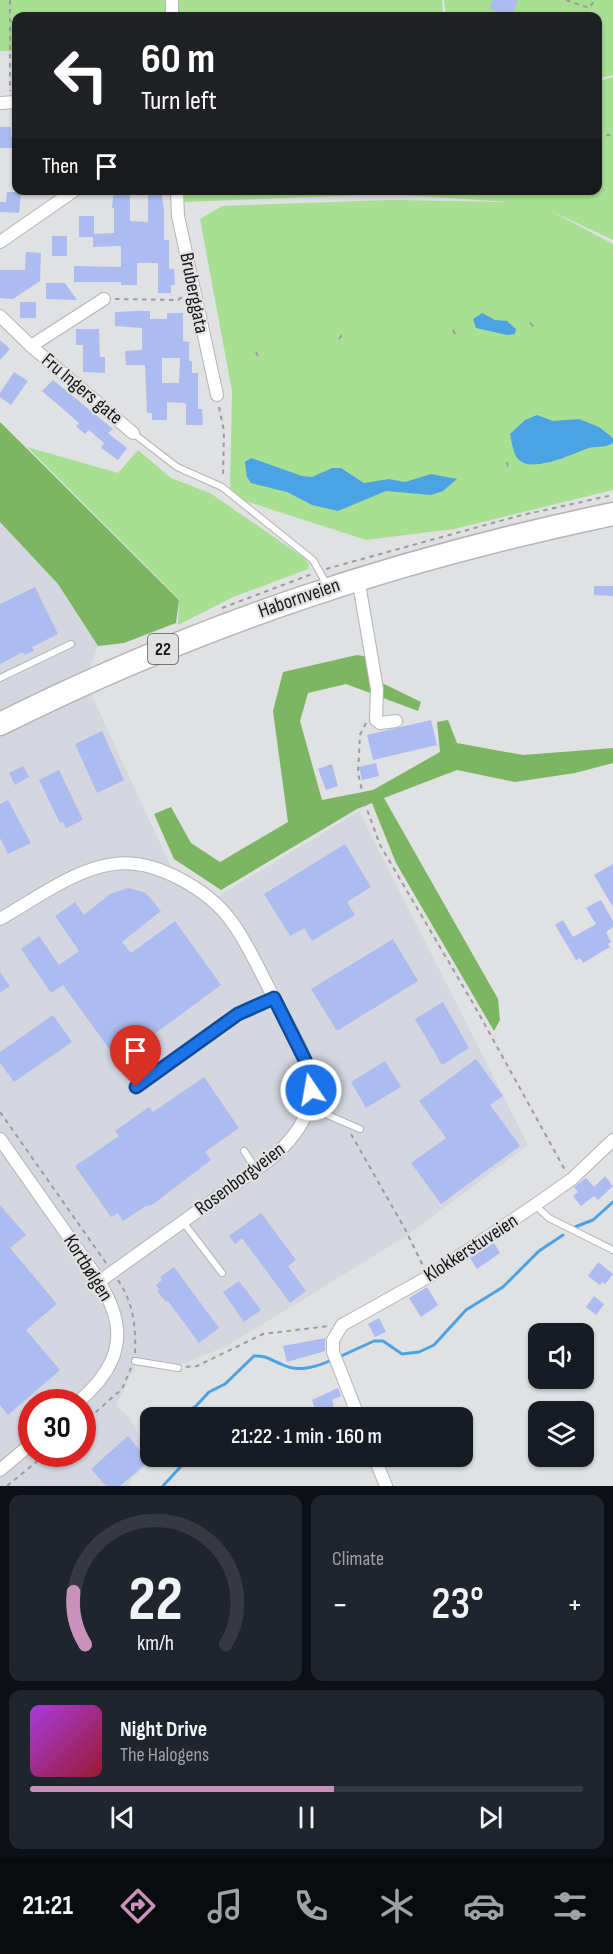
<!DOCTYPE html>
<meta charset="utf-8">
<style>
body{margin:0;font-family:"Sofia Sans Condensed",sans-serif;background:#20242c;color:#f1f3f6;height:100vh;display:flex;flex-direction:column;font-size:22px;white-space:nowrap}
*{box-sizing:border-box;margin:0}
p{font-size:20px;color:#9ea1a6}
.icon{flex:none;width:33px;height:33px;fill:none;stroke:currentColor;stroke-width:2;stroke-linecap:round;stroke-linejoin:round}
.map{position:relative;height:1486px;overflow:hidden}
.drawer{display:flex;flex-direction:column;gap:9px;padding:9px;background:#0d0f14;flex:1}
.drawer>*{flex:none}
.banner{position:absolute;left:12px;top:12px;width:590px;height:183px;border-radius:12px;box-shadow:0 2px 4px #0004;background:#202124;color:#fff;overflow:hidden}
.buttons{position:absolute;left:528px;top:1323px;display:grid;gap:12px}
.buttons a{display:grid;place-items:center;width:66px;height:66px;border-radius:12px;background:#171b24;box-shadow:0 2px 4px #0004;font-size:30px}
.speed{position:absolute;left:18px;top:1389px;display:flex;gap:12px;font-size:30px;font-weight:700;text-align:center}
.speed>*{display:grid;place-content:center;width:78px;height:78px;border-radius:50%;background:#171b24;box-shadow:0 2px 4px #0004;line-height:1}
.speed .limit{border:9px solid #d22;background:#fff;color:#111}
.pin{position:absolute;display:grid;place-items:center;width:51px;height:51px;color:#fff;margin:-62px -26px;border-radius:50% 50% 50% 0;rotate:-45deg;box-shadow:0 0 6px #0007}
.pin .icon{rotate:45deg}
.me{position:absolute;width:66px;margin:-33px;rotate:348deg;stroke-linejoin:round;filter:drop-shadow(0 0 4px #0008)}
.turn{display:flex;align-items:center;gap:21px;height:126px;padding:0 30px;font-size:27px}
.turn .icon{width:78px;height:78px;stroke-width:2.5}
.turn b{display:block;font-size:42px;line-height:51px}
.then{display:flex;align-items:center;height:57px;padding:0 30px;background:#0003;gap:12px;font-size:22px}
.big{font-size:45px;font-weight:600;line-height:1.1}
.drawer .tile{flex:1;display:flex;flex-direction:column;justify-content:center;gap:9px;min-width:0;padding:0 21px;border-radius:12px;background:#20242c}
.drawer .dial{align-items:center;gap:0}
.dial svg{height:156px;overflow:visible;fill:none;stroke:#363941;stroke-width:7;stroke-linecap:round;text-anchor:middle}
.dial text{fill:#f1f3f6;stroke:none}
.song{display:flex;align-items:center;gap:18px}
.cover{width:72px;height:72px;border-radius:9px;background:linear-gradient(135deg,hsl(280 70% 55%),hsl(350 70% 35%))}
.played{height:6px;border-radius:3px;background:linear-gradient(90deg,#c992bb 55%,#363941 55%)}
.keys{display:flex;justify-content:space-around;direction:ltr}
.heat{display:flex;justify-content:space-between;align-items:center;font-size:33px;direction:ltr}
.drawer .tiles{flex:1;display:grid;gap:9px;grid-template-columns:1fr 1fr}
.tile:last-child{grid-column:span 2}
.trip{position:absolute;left:140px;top:1407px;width:333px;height:60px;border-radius:12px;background:#171b24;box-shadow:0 2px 4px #0004;font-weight:600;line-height:60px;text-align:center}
.tab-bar{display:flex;height:96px;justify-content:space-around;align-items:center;background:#090b0e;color:#9ea1a6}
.tab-bar .icon{width:42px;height:42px}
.tab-bar .active{color:#c992bb}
.tab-bar b{font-size:27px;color:#f1f3f6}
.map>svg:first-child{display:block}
.built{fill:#d4d7e0;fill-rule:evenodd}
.green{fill:#a8df92}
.forest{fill:#7cb663}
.water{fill:#4ba3e4}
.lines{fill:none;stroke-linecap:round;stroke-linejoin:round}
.stream{stroke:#4ba3e4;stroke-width:3}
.building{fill:#acbcf0;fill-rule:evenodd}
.lane-casing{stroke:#b3b4b6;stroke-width:8}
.street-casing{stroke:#b3b4b6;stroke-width:14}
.highway-casing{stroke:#b3b4b6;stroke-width:25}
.path{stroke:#9c9c9e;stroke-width:2;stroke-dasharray:4.5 4.5;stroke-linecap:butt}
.lane{stroke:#fff;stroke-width:6}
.street{stroke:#fff;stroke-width:12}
.highway{stroke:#fff;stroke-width:22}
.route-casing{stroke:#114b97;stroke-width:15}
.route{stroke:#1a73e8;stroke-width:10}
.labels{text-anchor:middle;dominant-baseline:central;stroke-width:4.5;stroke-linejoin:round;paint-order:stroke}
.shield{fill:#e0e1e3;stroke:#545456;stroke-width:1.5}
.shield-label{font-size:18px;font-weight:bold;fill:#181819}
.street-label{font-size:20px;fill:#181819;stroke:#e0e1e3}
</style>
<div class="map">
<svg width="613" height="1486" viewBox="0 0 613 1486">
<rect width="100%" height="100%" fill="#e0e1e3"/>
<!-- built -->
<path class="built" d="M 0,522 L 58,584 L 98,646 L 88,674 L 93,698 L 170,865 L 219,896 L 359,811 L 528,1145 L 405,1237 L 227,1346 L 180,1365 L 138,1359 L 116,1406 L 130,1418 L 152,1461 L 131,1479 L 129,1486 L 0,1486 ZM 32,1402 L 82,1402 L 82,1454 L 32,1454 Z"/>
<!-- green -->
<g class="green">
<polygon points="0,0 170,0 170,16 16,16 16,51 0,51"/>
<polygon points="177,0 442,0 443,16 177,16"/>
<polygon points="444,0 613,0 613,75 597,79 597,16 446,16"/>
<polygon points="613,77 613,240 551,211 613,244 613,490 454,529 366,540 242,500 230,488 232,391 200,219 222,206 389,200 509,202 388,194 183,202 183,191 597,190 597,82"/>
<polygon points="27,447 118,473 138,450 171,478 210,493 303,557 309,564 308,569 233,597 178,625 179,599"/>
</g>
<!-- forest -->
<g class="forest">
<polygon points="0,422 179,600 176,623 124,643 98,646 58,584 0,522"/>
<polygon points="357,655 376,658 382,683 421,702 418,711 346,684 308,693 300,721 322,800 373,790 440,752 437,722 448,720 457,743 523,755 613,748 613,763 575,773 515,782 457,770 384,798 498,999 500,1020 494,1031 396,863 372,803 357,809 221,890 174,859 154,814 171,807 191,843 220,862 288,822 273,711 283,672"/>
</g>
<!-- water -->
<g class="water">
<polygon points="482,313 495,320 507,321 516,329 515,334 507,335 476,328 473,319"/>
<path d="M 537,415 L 553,421 L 579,419 L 599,427 L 613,438 L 613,443 C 604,449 596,445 586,449 C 573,454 532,473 519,460 C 513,454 512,443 510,434 L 525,420 Z"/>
<polygon points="251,458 302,476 312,477 332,468 341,468 364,483 389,479 405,482 431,474 457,479 443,491 431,495 386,491 338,511 312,505 287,492 251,483 247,477 245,462"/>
</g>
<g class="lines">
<!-- stream -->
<g class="stream">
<polyline points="575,1227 593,1220 613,1202"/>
<polyline points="339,1357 374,1341 383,1341 402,1354 419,1352 434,1345 466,1310 503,1287 539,1251 563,1235"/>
<path d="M 178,1418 L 196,1406 L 209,1392 L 225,1384 L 254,1356 C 265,1355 271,1360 281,1364 C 298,1373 316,1367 332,1360"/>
<polyline points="163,1486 183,1464 181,1456"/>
</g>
</g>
<!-- building -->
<g class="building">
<polygon points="493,0 518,0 512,16 489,9"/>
<polygon points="0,127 11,127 11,137 16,137 16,148 0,148"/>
<polygon points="114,190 130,190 130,221 148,222 148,190 161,190 164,209 164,240 169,240 169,269 174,269 175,285 171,285 171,293 158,293 158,263 137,263 137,285 121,285 121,282 74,282 74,266 121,267 121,246 93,247 93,237 79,237 79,216 94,216 94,234 114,233 114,208 112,208"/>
<polygon points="7,192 21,192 19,213 0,212 0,202 6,202"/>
<rect x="52" y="236" width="15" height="20"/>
<polygon points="26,252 41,253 40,281 13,299 0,298 0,270 25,270"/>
<polygon points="46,283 65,283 77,300 46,299"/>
<rect x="20" y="302" width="16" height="16"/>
<path d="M 135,311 L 150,311 L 150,319 L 167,319 L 167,313 L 183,313 L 183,341 L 189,342 L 189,361 L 192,361 L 192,373 L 198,373 L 198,409 L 202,409 L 203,425 L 186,425 L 186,404 L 184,403 L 167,402 L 167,420 L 152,420 L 152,413 L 147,413 L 145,365 L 126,365 L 125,351 L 142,350 L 142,328 L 115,326 L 115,312 ZM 162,358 L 180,358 L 179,383 L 162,383 Z"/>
<polygon points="76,329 99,329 100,357 105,357 105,373 83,372 83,345 76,345"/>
<polygon points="0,340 10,349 0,360"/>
<polygon points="14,372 28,381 11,405 0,397 0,393"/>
<polygon points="53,380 113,429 108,433 127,448 118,460 101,448 104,443 89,430 85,434 79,429 76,426 79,423 42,391"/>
<polygon points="594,586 613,586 613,596 594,595"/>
<polygon points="35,587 58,634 32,647 34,651 24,655 23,652 0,664 0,604"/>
<polygon points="431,720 437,745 373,760 367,735"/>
<polygon points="102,731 124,780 97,793 75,744"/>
<polygon points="376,763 379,776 362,780 359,767"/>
<polygon points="332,764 338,786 326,790 318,769"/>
<polygon points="23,766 29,777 15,785 9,773"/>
<polygon points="59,770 83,820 66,828 63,822 60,823 39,780"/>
<polygon points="8,800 31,843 8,854 0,838 0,804"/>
<polygon points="345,844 371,887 347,902 355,915 312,941 304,928 290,936 264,894"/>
<polygon points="613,864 613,907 594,875"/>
<polygon points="128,888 146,893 161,911 122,942 131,953 175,921 221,985 118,1061 63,985 51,993 21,949 39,936 59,965 79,951 55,916 75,902 84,915 110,894"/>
<polygon points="601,900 613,921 613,927 606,932 611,942 608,944 610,947 583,963 580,958 576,960 555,925 563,920 573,937 596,924 586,908"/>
<polygon points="393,939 418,981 337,1031 311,989"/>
<polygon points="0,972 10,986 0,993"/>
<polygon points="443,1002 469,1048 442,1065 415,1019"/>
<polygon points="53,1015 72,1042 14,1082 0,1063 0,1052"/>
<polygon points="476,1059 503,1096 490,1105 520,1146 441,1204 411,1163 446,1138 419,1101"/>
<polygon points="385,1061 401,1087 366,1108 351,1082"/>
<polygon points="204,1077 239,1128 205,1152 211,1160 152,1205 146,1206 123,1221 118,1213 111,1217 75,1166 119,1136 115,1131 149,1107 153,1112"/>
<polygon points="605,1176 613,1186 598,1200 594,1196 581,1206 573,1196 578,1192 574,1187 586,1178 594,1187"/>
<polygon points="0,1205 26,1235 10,1248 57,1304 26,1330 60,1370 8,1415 0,1405"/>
<polygon points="261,1213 296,1260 288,1266 306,1291 290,1303 242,1238 235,1244 229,1236"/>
<polygon points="494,1243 500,1253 477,1269 470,1258"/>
<polygon points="598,1262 613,1274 605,1284 602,1282 600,1285 588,1276"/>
<polygon points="174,1267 219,1328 199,1343 168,1301 166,1302 157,1291 159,1289 156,1285 162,1280 160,1277"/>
<polygon points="239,1281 261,1310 244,1322 223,1292"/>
<polygon points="427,1287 438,1305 421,1317 409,1298"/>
<polygon points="594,1296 604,1304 596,1315 586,1307"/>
<polygon points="379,1318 386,1332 375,1337 368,1324"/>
<polygon points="325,1338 325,1351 287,1362 283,1346"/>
<polygon points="338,1388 341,1396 332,1400 334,1406 322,1411 320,1407 315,1409 312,1400"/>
<polygon points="128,1436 149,1461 120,1486 106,1486 91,1469"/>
</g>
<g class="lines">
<defs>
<g id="lane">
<polyline points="133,433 177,467 222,487 313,560 327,585"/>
<polyline points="0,678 71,644"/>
<polyline points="136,1087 238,1014 274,998"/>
<polyline points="309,1107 360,1129"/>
<polyline points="244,1151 256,1169"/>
<polyline points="535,1205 549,1218 613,1250"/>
<polyline points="183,1222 222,1273"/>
<polyline points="135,1361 178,1368"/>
</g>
<g id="street">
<polyline points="172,16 172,0"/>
<polyline points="0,103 16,102"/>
<polyline points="177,190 178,216 217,395"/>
<polyline points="0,242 75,190"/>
<polyline points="0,316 31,346 133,433"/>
<polyline points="31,346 104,299"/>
<polyline points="358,578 377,689 376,720 380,723 396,721"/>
<path d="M 0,919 C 34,900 74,869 114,864 C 155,858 209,890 232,922 C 250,947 263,978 278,1006 C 291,1031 311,1060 311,1089 C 311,1118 292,1140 272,1158 L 100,1281"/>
<path d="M 0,1139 C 22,1170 44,1202 66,1233 C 109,1294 150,1341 78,1402"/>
<polyline points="359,1418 333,1352 333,1340 342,1325 428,1277 535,1205 572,1179 613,1140"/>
<polyline points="374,1456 386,1486"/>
<polyline points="0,1470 32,1443"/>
</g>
<path id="highway" d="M 0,724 C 200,624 394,560 613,514"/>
</defs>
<!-- lane casing -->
<use href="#lane" class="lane-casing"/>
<!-- street casing -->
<use href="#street" class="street-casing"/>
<!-- highway casing -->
<use href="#highway" class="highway-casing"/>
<!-- path -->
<g class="path">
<polyline points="10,0 10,91"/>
<polyline points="566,0 589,8 595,0"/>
<polyline points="597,135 613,135"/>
<polyline points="115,299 178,300 185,295"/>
<polyline points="530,323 535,328"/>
<polyline points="453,330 457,338"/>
<polyline points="339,339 343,334"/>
<polyline points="256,352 259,358"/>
<polyline points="219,407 224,431 223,478"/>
<polyline points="507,462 508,467"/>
<polyline points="326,569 518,516 613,495"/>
<polyline points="222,608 312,574"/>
<polyline points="366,723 360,735 358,773 365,804 380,845 474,1005 565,1170"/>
<polyline points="0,1112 106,1263"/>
<polyline points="351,1134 405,1229 423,1266"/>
<path d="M 118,1280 C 134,1304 136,1327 135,1355"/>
<polyline points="186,1367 197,1366 263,1334 329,1326"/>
<polyline points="82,1424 122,1389 131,1368"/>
<polyline points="7,1486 46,1454"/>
</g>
<!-- lane -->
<use href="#lane" class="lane"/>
<!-- street -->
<use href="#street" class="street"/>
<!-- highway -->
<use href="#highway" class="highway"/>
</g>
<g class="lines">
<defs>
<polyline id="route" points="136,1087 238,1014 274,998 305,1060 311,1090"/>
</defs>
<!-- route casing -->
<use href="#route" class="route-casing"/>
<!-- route -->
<use href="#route" class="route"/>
</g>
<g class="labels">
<!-- shield labels -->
<rect class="shield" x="148" y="634" width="30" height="30" rx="4.5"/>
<g class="shield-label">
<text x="163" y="649">22</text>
</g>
<!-- street labels -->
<g class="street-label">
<text transform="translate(194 293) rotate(79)">Bruberggata</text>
<text transform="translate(82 389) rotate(40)">Fru Ingers gate</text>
<text transform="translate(299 598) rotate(-19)">Habornveien</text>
<text transform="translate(240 1179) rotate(-37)">Rosenborgveien</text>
<text transform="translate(471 1248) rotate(-33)">Klokkerstuveien</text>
<text transform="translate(88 1268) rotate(58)">Kortbølgen</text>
</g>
</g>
</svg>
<div class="buttons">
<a><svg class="icon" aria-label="sound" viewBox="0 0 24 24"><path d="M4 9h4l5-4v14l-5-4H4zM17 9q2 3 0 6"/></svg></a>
<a><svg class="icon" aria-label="layers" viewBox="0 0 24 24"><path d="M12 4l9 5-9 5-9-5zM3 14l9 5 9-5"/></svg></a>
</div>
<div class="speed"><div class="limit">30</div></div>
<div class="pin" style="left:136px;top:1087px;background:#d93025"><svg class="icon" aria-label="arrive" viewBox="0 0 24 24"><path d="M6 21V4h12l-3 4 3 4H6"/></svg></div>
<svg class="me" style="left:311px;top:1090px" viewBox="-20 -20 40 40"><circle r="17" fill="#1a73e8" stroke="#fff" stroke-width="3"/><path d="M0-11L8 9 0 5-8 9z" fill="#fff"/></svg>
<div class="trip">21:22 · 1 min · 160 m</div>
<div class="banner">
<div class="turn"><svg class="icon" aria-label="left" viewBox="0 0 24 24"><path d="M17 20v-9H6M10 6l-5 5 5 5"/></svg><div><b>60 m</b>Turn left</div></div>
<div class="then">Then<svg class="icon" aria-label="arrive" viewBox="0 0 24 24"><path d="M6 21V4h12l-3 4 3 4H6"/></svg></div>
</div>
</div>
<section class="drawer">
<div class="tiles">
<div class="tile dial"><svg viewBox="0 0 100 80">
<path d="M14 69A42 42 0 1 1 86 69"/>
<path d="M14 69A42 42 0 0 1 8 42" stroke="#c992bb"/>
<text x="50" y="56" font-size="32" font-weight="700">22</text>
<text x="50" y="72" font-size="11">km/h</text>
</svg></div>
<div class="tile"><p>Climate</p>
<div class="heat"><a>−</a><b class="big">23°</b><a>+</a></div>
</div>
<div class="tile">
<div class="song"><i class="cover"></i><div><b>Night Drive</b><p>The Halogens</p></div></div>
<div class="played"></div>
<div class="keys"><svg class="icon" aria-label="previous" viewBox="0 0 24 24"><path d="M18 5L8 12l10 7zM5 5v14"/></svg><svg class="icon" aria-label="pause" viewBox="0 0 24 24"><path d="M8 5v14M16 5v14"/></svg><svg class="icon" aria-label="next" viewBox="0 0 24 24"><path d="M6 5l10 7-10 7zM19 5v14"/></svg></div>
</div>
</div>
</section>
<nav class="tab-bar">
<b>21:21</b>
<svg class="icon active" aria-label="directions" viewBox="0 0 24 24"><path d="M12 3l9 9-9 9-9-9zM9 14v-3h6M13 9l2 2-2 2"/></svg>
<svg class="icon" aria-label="music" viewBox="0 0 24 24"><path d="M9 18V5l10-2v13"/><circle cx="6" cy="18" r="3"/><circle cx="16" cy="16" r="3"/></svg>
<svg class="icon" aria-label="phone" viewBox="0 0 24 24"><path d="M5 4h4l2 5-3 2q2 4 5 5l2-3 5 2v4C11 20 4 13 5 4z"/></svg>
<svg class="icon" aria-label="climate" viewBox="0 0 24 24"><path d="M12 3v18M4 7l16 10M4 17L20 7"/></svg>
<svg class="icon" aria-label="car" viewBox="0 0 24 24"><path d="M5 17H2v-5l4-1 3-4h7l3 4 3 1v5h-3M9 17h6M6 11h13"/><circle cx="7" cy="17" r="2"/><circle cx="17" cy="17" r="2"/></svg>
<svg class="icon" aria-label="filters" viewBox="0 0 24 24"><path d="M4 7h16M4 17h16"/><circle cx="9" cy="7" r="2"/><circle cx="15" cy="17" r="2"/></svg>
</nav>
